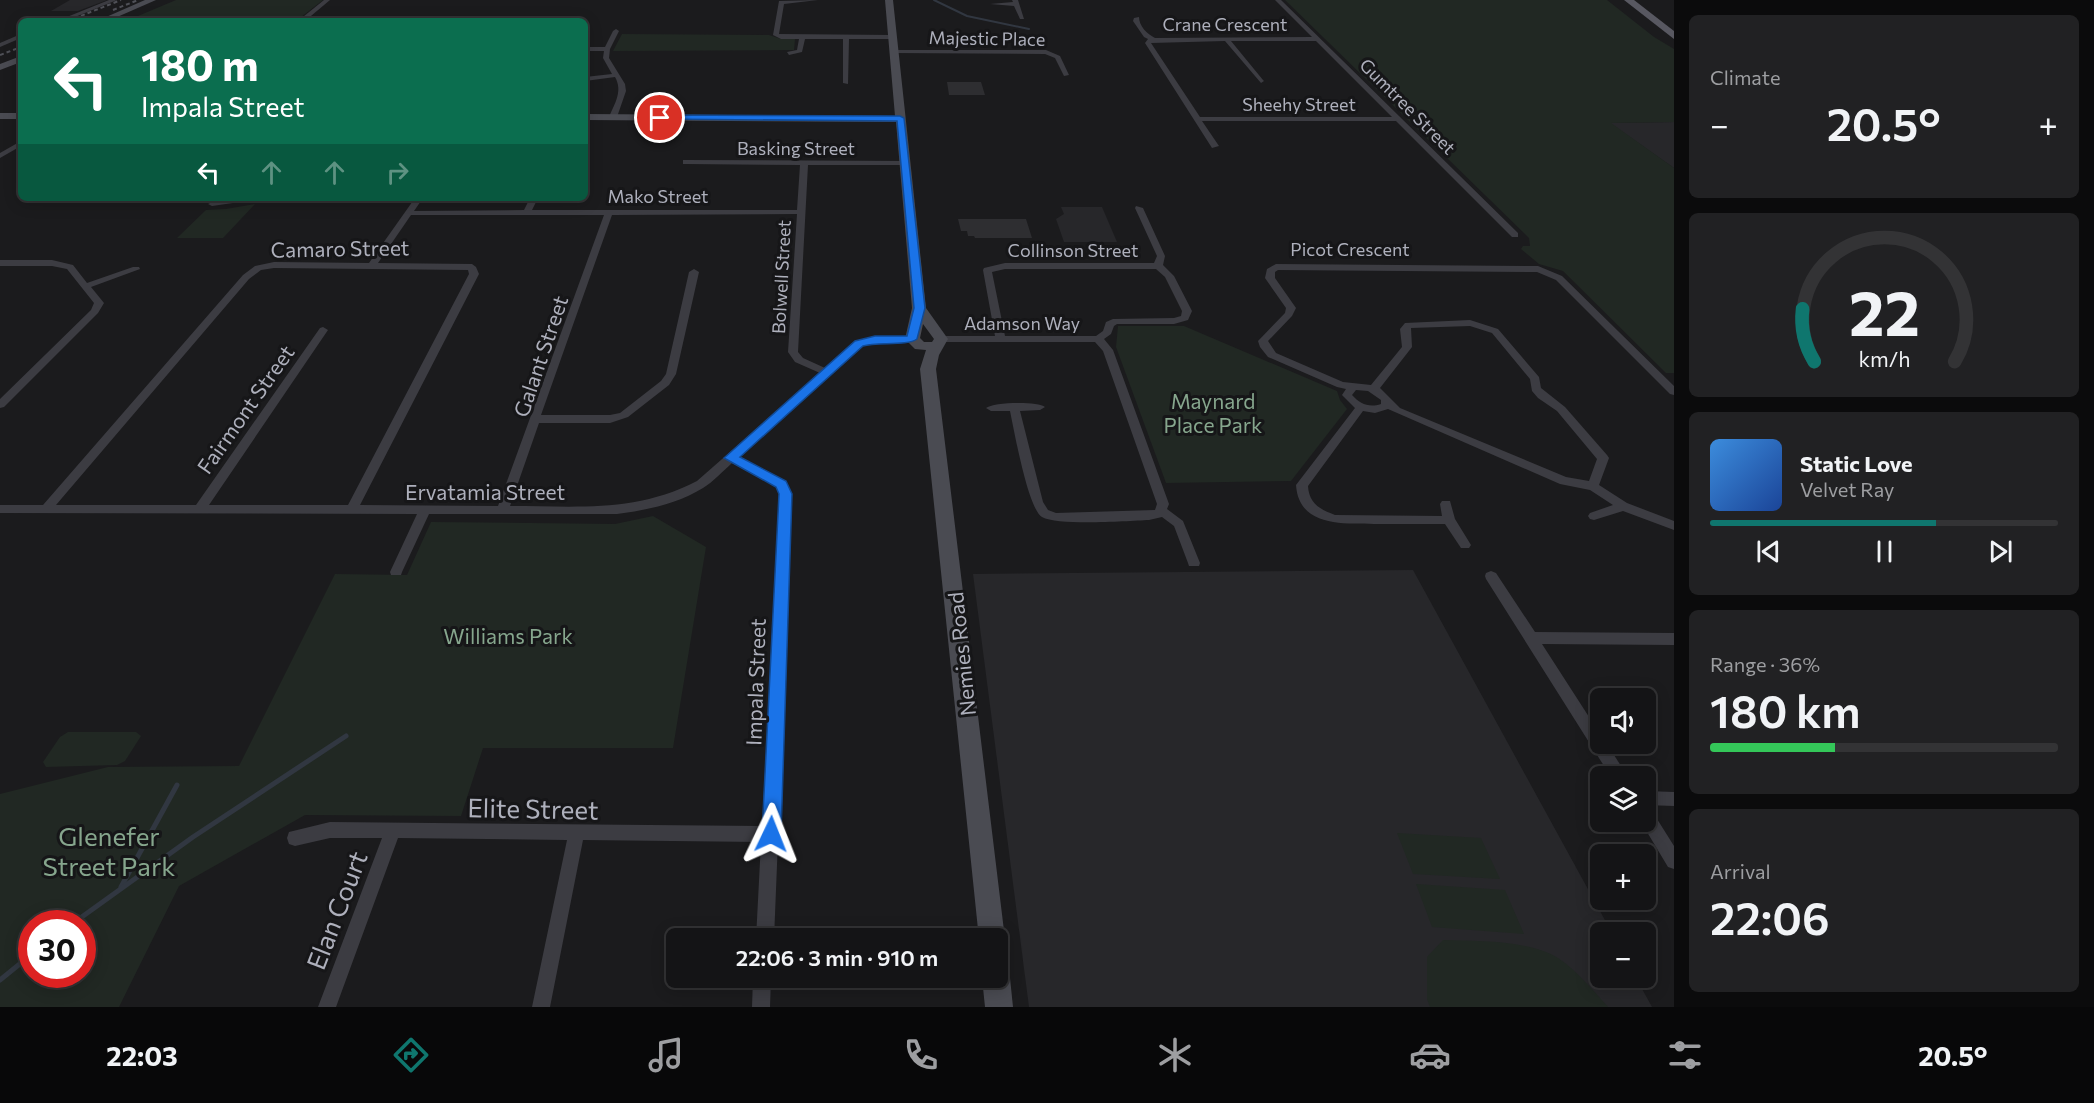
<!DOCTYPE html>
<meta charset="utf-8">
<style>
body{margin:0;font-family:Commissioner,sans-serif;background:#212123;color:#f1f3f6;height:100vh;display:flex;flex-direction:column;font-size:22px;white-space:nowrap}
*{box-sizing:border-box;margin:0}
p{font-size:20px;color:#9d9ea1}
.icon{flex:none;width:33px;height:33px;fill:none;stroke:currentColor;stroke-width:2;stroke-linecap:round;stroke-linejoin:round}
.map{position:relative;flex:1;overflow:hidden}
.details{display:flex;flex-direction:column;gap:15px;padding:15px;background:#0b0b0c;width:420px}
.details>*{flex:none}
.guide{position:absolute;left:18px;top:18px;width:570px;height:183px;border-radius:9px;box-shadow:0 3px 15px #0003,0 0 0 2px #333335;background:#0b6e4f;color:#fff;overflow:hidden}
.buttons{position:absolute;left:1590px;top:688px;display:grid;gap:12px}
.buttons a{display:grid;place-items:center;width:66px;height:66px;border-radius:9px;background:#141416;box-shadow:0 3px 15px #0003,0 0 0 2px #333335;font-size:30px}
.speed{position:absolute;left:18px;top:910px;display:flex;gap:12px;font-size:30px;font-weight:700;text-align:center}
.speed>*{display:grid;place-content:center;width:78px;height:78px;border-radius:50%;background:#141416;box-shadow:0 3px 15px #0003,0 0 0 2px #333335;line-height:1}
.speed .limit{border:9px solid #d22;background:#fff;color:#111}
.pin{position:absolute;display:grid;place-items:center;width:51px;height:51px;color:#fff;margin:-26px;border:3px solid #fff;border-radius:50%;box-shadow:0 2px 6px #0007}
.me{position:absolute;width:66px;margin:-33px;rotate:2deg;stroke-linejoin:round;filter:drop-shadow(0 0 4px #0008)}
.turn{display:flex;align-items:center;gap:21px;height:126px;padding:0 24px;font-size:27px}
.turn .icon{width:78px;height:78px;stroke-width:2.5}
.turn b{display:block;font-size:42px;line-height:51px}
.lanes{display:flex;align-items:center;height:57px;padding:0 24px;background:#0003;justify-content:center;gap:30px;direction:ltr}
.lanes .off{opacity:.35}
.big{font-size:45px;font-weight:600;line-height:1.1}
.details .widget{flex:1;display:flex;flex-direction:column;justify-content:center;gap:9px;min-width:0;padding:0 21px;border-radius:9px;background:#212123}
.details .dial{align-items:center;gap:0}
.dial svg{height:156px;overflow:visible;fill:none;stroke:#333335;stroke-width:7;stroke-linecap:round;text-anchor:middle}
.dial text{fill:#f1f3f6;stroke:none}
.song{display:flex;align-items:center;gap:18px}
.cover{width:72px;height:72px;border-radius:9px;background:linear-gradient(135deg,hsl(210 70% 55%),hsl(220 70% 35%))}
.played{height:6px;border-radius:3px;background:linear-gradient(90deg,#0f766e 65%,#333335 65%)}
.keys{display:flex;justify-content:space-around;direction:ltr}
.heat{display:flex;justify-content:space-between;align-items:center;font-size:33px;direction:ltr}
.charge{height:9px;border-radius:4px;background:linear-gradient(90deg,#34c759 36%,#333335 0)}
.trip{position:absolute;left:666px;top:928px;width:342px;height:60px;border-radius:9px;background:#141416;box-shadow:0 3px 15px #0003,0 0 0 2px #333335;font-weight:600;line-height:60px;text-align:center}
.tabs{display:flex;height:96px;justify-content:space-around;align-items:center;background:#080809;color:#9d9ea1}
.tabs .icon{width:42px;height:42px}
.tabs .active{color:#0f766e}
.tabs b{font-size:27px;color:#f1f3f6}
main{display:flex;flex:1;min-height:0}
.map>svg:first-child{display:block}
.built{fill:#27272a}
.green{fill:#212823;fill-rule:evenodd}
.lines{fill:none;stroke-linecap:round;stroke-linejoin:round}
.stream-far1{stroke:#313741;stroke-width:2}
.stream{stroke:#313741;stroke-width:5}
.building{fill:#2e2e31}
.street{fill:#3c3c42;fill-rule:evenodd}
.secondary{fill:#4a4b52;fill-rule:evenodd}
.primary{fill:#585861;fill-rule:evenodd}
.rail{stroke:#4f5057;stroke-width:2;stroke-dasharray:4 3;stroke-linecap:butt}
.route{fill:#1a73e8;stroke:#114b97;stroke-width:1.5}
.labels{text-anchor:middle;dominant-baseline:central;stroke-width:6;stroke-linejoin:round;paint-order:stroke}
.far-street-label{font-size:18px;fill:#aeb0bc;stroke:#161618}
.street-label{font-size:21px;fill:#aeb0bc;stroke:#161618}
.park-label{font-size:21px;fill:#86a68d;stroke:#161618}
.near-street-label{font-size:26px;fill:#aeb0bc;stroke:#161618}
.near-park-label{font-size:26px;fill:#86a68d;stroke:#161618}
</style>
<main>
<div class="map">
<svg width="1674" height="1007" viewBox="0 0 1674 1007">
<rect width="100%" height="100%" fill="#1b1b1d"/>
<!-- built -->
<g class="built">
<polygon points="70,0 107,0 78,11 51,11"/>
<polygon points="1674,122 1674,168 1610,123"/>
<polygon points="1061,207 1102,207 1117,242 1064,242 1056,219 1064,214"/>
<polygon points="1413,570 1612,933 1600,933 1600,978 1636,978 1652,1007 1029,1007 973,574"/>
</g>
<!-- green -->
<g class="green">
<polygon points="176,0 323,0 296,21 126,21"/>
<polygon points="1285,0 1607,0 1654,37 1674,49 1674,122 1611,123 1674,168 1674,373 1666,373 1563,271 1539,264 1521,249 1523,246 1530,246 1529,238"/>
<polygon points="622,34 769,35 781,39 795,39 794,50 613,51"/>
<polygon points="255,204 223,238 177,238 206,210 226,209"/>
<polygon points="1118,326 1184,326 1337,391 1340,400 1347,409 1291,481 1166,483 1116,347"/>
<path d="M 653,516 L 706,547 L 673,748 L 483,748 L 461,816 L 305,815 L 179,886 L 119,1007 L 0,1007 L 0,794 L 108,767 L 239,766 L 335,574 L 407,575 L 431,522 L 615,524 ZM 32,924 L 82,924 L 82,975 L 32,975 Z"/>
<polygon points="68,732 136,732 141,736 125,761 117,765 46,767 43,762 60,737"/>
<polygon points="1397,833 1481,838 1500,879 1413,874"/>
<polygon points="1416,884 1505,890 1524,934 1432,927"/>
<path d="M 1443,940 C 1476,941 1530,940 1558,958 C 1576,970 1593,990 1608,1007 L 1430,1007 L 1427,999 L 1427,957 Z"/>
</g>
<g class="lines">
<!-- stream-far1 -->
<polyline class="stream-far1" points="934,0 967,16 1029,29"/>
<!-- stream -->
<g class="stream">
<polyline points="121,887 177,785"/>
<polyline points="72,924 193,837 346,736"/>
<polyline points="0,980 32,954"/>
</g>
</g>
<!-- building -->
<g class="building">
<polygon points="947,82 981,82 985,95 949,95"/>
<polygon points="958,219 1026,219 1032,238 975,238 974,236 968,236 967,231 961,231"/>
</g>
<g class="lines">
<!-- street -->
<g class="street">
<polygon points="109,0 117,0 65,21 57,21"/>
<polygon points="324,0 330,0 305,21 298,21"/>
<polygon points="818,0 784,4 779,34 893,35 896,37 893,39 849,39 848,84 843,83 843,39 805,39 802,52 789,55 787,52 797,50 799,39 781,39 773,35 779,1"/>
<polygon points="1012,0 1018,0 1024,19 1020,19 1014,6 990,4 1013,2"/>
<path d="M 1275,0 L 1281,0 L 1518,233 L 1518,237 L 1512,237 L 1396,121 L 1202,121 L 1219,146 L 1212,148 L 1145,43 L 1148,39 L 1144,37 L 1133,21 L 1134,18 L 1139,17 C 1139,26 1147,34 1155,38 L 1312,37 ZM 1225,41 L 1261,83 L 1264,81 L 1263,80 L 1231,41 L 1316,41 L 1392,117 L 1200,117 L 1151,43 Z"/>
<path d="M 616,29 L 619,31 L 610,49 L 609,58 L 625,84 L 626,91 L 617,117 L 613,119 L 609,117 C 615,103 623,91 615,77 L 585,81 L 585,77 L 612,74 L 603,58 L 604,51 L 585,51 L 585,47 L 605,47 L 613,31 Z"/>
<polygon points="21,34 21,38 0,47 0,43"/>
<polygon points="894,50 1046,50 1060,56 1069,75 1064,76 1055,58 1045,54 892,53"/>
<polygon points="21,141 21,146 0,158 0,153"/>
<path d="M 683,160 L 905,161 L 909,163 L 905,165 L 808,165 L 798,352 L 803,358 L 825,368 L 855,342 L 875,336 L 912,336 L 917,339 L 912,342 L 876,342 L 863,346 L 738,457 L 785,481 L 792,494 L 774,939 L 756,939 L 761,842 L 583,840 L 550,1007 L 532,1007 L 567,840 L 398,838 L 336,1007 L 318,1007 L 382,838 L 330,838 L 295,846 L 289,844 L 287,838 L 289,832 L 330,822 L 762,826 L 780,494 L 776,487 L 732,463 C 723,471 713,482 703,488 C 677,504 647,510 617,514 L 429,514 L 402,572 L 401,575 L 391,575 L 390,572 L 417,514 L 0,513 L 0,505 L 43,505 L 243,275 L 255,266 L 274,262 L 369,263 L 415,198 L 423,198 L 414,211 L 524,210 L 530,198 L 538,198 L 532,210 L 797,210 L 800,165 L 686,164 L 683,164 ZM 797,214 L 788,352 L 795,362 L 820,373 L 697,481 C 635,513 577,506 510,506 L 539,423 L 610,423 L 628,417 L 669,385 L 676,374 L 699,272 L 694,269 L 689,272 L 666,374 L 661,381 L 620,413 L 610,415 L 541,415 L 612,215 ZM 411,215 L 604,215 L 498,506 L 360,505 L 479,274 L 476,267 L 472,264 L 378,263 ZM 274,268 L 468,270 L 469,274 L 348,505 L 209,505 L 328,330 L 323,327 L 320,328 L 196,505 L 56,505 L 249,279 L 261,270 Z"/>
<polygon points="237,198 258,198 254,200 212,206 208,204 212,202"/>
<polygon points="262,198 272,198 273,199 269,201"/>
<path d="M 1136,206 L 1143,208 L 1165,256 L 1163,265 L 1174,276 L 1192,311 L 1188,320 L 1174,324 L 1117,324 L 1114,326 L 1111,334 L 1104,339 L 1113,350 L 1169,504 L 1167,509 L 1183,521 L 1200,563 L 1199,566 L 1189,566 L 1188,563 L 1174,526 L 1162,517 L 1149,520 C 1127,521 1058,526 1042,517 C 1028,509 1014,430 1010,411 L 991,411 L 986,408 C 993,402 1038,401 1045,407 L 1040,410 L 1020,411 L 1043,502 L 1048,510 L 1056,513 L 1155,510 L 1157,504 L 1103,351 L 1095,342 L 941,342 L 936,339 L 941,336 L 995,336 L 983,270 L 984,268 L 1005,263 L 1154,263 L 1157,256 L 1135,208 ZM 1005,269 L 1156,269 L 1165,277 L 1182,311 L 1181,316 L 1174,318 L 1113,319 L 1106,322 L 1103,331 L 1096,336 L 1005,336 L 992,272 Z"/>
<polygon points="0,260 52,260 73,265 87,283 133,267 139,267 140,269 91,287 104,303 98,313 4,407 0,408 0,399 91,310 94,303 67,269 52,266 0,266"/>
<path d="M 1276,264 L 1538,266 L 1562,276 L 1674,386 L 1674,395 L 1670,394 L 1556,280 L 1537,272 L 1278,270 L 1275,272 L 1275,278 L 1296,308 L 1292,316 L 1268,341 L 1276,353 L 1343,382 L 1371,385 L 1402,347 L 1400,329 L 1405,323 L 1470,320 L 1498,329 L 1539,377 L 1541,388 L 1565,407 L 1607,455 L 1609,458 L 1599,485 L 1627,503 L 1674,521 L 1674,530 L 1623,511 L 1594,520 L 1590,519 L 1588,516 L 1590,513 L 1613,505 L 1590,490 L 1560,484 L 1388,409 L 1375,413 L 1363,411 L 1308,486 C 1309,503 1319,509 1335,515 L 1442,516 L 1440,504 L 1442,501 L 1450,501 L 1455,519 L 1471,545 L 1469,548 L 1461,548 L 1445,524 C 1423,524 1401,524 1379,524 C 1347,523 1299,529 1296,485 L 1355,408 L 1342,395 L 1346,389 L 1337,387 L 1268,357 L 1260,347 L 1258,341 L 1285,313 L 1286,308 L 1265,278 L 1267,269 ZM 1470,326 L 1492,333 L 1530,379 L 1532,391 L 1538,398 L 1557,411 L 1597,459 L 1589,481 L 1566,477 L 1400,408 L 1380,388 L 1412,347 L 1411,328 ZM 1356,390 L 1368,391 L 1381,400 L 1381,404 C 1369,408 1360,404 1352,395 Z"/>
<polygon points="1491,571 1496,573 1535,632 1674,633 1674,645 1542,644 1600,734 1600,744 1607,744 1628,777 1611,777 1486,579 1485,576 1486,573"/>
<polygon points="1646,791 1674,792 1674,806 1646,805"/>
<polygon points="1646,808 1652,811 1674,846 1674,869 1668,867 1641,822 1646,822"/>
<polygon points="753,978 771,978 770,1007 752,1007"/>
</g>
<!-- secondary -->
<g class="secondary">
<polygon points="145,0 156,0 108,21 97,21"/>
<path d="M 885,0 L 893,0 L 926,308 L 948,339 L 939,355 L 936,369 L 1005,939 L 1001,948 L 998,950 L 998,939 L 979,939 L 920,369 L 926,350 L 915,349 L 905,339 L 912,308 L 896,122 L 585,120 L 585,114 L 895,116 ZM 923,324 L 934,339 L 932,342 L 924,342 L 920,338 Z"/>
<polygon points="21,56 21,62 0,70 0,64"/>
<rect x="0" y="113" width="21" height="6"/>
<polygon points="998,965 1006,968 1010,978 1013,1007 985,1007 982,978 998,978"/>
</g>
<!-- primary -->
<polygon class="primary" points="1624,0 1634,0 1674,31 1674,39"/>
<!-- rail -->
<g class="rail">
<polyline points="113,10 138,0"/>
<polyline points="68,21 121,0"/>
<polyline points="0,55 21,47"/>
</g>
</g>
<!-- route -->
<path class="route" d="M 660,115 L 900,116 L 904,118 L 925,308 L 917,339 C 908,346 877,342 863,346 L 740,457 L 786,481 L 792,494 L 781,834 L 778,841 L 771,843 L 765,841 L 762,834 L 779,494 L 776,487 L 724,458 L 855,341 L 875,336 L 907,336 L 914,308 L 897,121 L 657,119 L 657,116 Z"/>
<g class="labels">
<!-- far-street labels -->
<g class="far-street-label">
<text x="1225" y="24">Crane Crescent</text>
<text transform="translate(987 38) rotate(1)">Majestic Place</text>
<text x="1299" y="104">Sheehy Street</text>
<text transform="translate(1408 106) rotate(45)">Gumtree Street</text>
<text x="796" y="148">Basking Street</text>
<text x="658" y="196">Mako Street</text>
<text x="1350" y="249">Picot Crescent</text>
<text x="1073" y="250">Collinson Street</text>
<text transform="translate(781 277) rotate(-87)">Bolwell Street</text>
<text x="1022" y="323">Adamson Way</text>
</g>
<!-- street labels -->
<g class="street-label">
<text transform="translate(340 248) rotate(-1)">Camaro Street</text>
<text transform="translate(540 356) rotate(-71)">Galant Street</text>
<text transform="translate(245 409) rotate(-55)">Fairmont Street</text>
<text x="485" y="491">Ervatamia Street</text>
<text transform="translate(961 654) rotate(-96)">Nemies Road</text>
<text transform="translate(755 682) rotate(-88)">Impala Street</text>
</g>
<!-- park labels -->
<g class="park-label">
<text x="1213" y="400">Maynard<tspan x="1213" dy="24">Place Park</tspan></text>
<text x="508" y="635">Williams Park</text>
</g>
<!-- near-street labels -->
<g class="near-street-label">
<text transform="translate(533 808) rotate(1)">Elite Street</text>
<text transform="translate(336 910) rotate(-69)">Elan Court</text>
</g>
<!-- near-park labels -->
<g class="near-park-label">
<text x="109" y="835">Glenefer<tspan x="109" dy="30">Street Park</tspan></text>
</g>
</g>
</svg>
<div class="buttons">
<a><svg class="icon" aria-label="sound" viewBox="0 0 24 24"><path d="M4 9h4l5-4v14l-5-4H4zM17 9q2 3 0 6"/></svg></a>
<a><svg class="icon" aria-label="layers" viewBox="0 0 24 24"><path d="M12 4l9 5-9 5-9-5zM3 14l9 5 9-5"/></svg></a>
<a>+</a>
<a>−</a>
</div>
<div class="speed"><div class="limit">30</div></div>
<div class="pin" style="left:660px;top:118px;background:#d93025"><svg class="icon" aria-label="arrive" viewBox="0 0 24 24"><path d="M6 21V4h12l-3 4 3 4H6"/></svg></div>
<svg class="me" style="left:771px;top:834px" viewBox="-20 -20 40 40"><path d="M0-17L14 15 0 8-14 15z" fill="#1a73e8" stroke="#fff" stroke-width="4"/></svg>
<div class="trip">22:06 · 3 min · 910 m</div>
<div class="guide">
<div class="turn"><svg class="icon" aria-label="left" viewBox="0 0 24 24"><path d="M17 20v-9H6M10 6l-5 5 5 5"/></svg><div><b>180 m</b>Impala Street</div></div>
<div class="lanes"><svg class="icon" aria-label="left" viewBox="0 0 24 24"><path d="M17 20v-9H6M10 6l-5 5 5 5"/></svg><svg class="icon off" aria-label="ahead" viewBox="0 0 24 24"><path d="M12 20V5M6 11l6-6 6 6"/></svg><svg class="icon off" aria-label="ahead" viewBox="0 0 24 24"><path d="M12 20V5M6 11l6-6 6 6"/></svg><svg class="icon off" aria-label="right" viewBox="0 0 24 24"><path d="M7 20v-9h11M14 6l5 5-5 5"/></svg></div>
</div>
</div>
<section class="details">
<div class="widget"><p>Climate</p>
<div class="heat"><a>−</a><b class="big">20.5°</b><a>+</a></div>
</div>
<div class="widget dial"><svg viewBox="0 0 100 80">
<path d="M14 69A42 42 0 1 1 86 69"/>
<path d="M14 69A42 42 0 0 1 8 42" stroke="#0f766e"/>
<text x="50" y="56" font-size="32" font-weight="700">22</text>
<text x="50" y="72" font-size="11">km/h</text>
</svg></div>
<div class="widget">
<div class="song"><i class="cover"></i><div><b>Static Love</b><p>Velvet Ray</p></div></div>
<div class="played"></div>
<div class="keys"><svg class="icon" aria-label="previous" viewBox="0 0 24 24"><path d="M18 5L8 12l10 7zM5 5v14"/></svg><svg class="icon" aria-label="pause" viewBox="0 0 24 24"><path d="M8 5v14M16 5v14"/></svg><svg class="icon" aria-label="next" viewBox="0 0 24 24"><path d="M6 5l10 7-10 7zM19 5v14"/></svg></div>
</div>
<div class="widget"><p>Range · 36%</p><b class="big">180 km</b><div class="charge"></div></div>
<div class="widget"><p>Arrival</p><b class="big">22:06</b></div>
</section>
</main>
<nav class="tabs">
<b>22:03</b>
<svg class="icon active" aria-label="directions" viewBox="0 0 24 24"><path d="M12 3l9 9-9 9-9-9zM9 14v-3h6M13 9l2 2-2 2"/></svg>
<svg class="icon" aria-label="music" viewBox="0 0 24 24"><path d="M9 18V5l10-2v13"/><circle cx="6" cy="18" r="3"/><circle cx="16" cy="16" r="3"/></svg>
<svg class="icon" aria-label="phone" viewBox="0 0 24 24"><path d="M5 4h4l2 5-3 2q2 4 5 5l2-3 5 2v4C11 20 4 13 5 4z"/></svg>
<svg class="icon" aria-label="climate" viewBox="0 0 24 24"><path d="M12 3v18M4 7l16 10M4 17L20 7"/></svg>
<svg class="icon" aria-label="car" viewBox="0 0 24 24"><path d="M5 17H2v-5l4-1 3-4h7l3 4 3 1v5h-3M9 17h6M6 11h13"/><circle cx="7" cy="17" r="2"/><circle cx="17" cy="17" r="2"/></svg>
<svg class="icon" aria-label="filters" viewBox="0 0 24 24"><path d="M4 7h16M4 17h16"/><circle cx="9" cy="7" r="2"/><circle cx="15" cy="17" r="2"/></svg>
<b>20.5°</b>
</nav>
